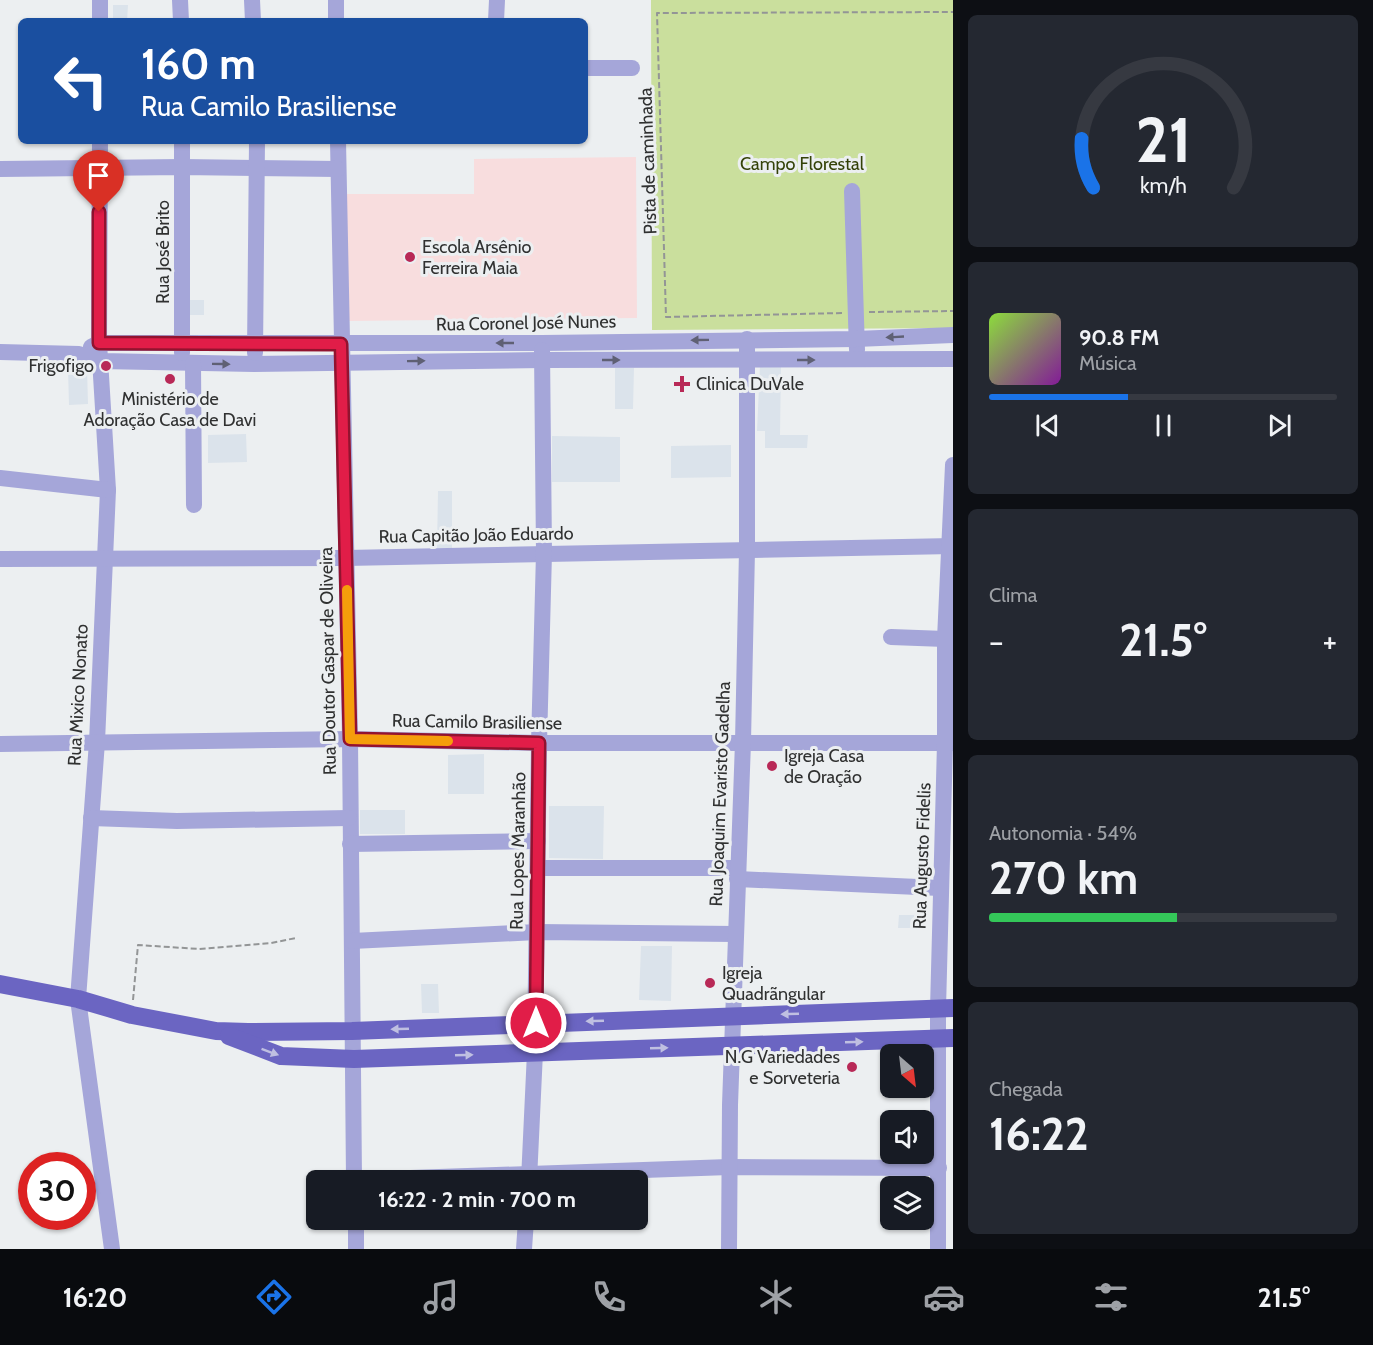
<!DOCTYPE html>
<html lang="pt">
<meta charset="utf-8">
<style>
body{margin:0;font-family:Cabin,sans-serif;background:#242831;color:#f1f3f6;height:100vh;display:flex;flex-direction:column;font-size:22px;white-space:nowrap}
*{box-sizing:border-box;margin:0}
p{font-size:20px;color:#9ea1a6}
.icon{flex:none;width:33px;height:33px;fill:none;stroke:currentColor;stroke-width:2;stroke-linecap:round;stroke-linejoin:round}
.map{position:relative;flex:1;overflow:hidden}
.sheet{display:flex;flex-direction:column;gap:15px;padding:15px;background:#0d0f14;width:420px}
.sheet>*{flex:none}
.hud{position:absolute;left:18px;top:18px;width:570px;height:126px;border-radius:9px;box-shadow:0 2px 4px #0004;background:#1a4fa0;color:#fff;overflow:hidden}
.needle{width:39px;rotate:152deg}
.controls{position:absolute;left:880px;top:1044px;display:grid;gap:12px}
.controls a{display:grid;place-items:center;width:54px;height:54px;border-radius:9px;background:#171b24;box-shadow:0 2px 4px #0004;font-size:30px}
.speed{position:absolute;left:18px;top:1152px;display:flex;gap:12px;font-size:30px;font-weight:700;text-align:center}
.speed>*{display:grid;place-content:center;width:78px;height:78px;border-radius:50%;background:#171b24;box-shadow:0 2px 4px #0004;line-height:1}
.speed .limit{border:9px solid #d22;background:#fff;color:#111}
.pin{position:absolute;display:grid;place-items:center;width:51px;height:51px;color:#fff;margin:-62px -26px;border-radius:50% 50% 50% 0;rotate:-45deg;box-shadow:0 0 6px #0007}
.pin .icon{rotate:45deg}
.me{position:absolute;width:66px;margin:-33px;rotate:0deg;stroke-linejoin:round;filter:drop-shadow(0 0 4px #0008)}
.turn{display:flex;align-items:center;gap:21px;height:126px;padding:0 24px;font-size:27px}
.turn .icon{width:78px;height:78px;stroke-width:2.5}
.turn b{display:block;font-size:42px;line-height:51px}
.big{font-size:45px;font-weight:800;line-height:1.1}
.sheet .card{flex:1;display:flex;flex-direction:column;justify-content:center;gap:9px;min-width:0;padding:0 21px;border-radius:9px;background:#242831}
.sheet .dial{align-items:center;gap:0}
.dial svg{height:156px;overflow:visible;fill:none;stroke:#363941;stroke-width:7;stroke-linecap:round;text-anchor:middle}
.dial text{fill:#f1f3f6;stroke:none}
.song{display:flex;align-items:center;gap:18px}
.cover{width:72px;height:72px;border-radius:9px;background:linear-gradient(135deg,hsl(90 70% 55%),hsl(290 70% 35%))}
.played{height:6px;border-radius:3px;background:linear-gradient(90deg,#1a73e8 40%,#363941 40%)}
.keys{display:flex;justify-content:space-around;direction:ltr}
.heat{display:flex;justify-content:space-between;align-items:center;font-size:33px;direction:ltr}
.charge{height:9px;border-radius:4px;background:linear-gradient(90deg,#34c759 54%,#363941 0)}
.trip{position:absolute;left:306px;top:1170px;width:342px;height:60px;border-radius:9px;background:#171b24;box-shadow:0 2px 4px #0004;font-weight:800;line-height:60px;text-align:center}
.menu{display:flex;height:96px;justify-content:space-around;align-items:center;background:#090b0e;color:#9ea1a6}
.menu .icon{width:42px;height:42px}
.menu .on{color:#1a73e8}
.menu b{font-size:27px;color:#f1f3f6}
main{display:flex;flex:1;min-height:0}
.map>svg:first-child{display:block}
.built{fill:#dbe3eb}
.education{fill:#f8ddde}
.green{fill:#cadf9d}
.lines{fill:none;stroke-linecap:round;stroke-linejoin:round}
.path{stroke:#939596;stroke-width:2;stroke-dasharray:6 3;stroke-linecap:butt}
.minor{stroke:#a5a6d9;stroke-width:16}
.major{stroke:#6b65c2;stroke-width:18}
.oneway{fill:#5f6074}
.oneway2{fill:#bfbfe1}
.route-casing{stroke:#92132f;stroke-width:15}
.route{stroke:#e11d48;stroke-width:10}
.slow{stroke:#f59e0b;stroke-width:10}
.poi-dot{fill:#b82957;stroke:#eceff1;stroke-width:2}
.labels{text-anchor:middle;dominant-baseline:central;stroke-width:6;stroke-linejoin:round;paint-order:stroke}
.street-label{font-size:18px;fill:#303131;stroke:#eceff1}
.park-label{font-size:18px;fill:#344208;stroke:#eceff1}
.poi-label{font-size:18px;fill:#303131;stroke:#eceff1;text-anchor:start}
</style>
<main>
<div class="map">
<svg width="953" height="1249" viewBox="0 0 953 1249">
<rect width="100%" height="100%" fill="#eceff1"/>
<!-- built -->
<g class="built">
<polygon points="113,5 128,5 127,21 113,21"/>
<polygon points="189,300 204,300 204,315 188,315"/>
<polygon points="781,364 780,435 808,435 807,448 765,448 765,431 757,431 760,365"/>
<polygon points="87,368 88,404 69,405 68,369"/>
<polygon points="615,368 634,368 633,409 615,409"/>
<polygon points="246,434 247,462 208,463 208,435"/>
<polygon points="552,436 620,437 620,482 552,482"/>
<polygon points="731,445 731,477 671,478 671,446"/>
<polygon points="438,491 452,491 452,548 437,548"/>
<polygon points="484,754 484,794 448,794 448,755"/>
<polygon points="549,806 604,806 603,859 549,858"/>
<rect x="360" y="810" width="45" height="24"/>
<polygon points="899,915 921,915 921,928 898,928"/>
<polygon points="641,946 672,946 671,1001 639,1000"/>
<polygon points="421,984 438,984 439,1013 422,1013"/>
</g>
<!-- education -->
<polygon class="education" points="636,157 637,318 346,321 347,194 474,194 474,159"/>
<!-- green -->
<polygon class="green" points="651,0 953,0 953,328 652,330"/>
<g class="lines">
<!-- path -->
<g class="path">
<polyline points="869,312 953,311"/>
<polyline points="842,313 666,317 657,13 953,12"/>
<polyline points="133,1000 138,945 199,949 271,943 296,938"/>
</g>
<!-- minor -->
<g class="minor">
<polyline points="180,0 181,21"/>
<polyline points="252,0 253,21"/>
<polyline points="336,0 336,21"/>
<polyline points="100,21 100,0"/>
<polyline points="496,21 497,0"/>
<polyline points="585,68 632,68"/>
<polyline points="100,141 99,343 108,490 97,742 78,999 112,1249"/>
<polyline points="338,141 350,739 354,1180"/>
<polyline points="0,169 182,167 338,169"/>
<polyline points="852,191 857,350"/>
<polyline points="91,347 99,343 542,343 856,339 953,335"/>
<polyline points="0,352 79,354 100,361 254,364 543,360 953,359"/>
<polyline points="182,353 182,141"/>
<polyline points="255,353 257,141"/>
<polyline points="193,363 194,505"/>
<polyline points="0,478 108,490"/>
<polyline points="0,559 346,558 953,546"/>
<polyline points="891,637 945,639"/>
<polyline points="0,744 350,739 539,743 953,743"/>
<polyline points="91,818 177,821 349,818"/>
<polyline points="350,844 538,841"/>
<polyline points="539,868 737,868"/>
<polyline points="737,879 940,888"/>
<polyline points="352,941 537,932 735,934"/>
<polyline points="354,1180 729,1167 939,1168"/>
<polyline points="529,1180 535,1052 539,743 544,553 542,350"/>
<polyline points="356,1220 356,1249"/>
<polyline points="524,1249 526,1220"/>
<polyline points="729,1249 730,1105 743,742 747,550 747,339"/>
<polyline points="938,1249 938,1009 945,743 945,639 953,465"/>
</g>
<!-- major -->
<g class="major">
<polyline points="0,984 78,999 132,1015 216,1031 248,1032 352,1031 953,1008"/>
<polyline points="229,1036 281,1056 354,1059 953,1038"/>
</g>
</g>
<!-- one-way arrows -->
<defs><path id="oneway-solid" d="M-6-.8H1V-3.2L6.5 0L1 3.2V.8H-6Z" transform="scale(1.5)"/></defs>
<g class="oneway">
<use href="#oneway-solid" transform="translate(895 337) rotate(177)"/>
<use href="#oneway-solid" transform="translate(700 340) rotate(179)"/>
<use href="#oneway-solid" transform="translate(505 343) rotate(180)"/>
<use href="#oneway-solid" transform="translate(611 360)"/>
<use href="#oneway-solid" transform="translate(806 360)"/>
<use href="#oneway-solid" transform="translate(416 361) rotate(-1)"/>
<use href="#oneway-solid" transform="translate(221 364) rotate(1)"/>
</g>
<g class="oneway2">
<use href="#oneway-solid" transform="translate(790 1014) rotate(178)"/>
<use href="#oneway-solid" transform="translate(595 1021) rotate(178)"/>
<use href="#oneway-solid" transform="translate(400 1029) rotate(178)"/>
<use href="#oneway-solid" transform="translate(854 1042) rotate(-2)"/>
<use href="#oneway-solid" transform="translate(659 1048) rotate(-2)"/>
<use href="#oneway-solid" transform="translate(270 1052) rotate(20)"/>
<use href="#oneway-solid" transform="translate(464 1055) rotate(-2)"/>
</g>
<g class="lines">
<defs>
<polyline id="route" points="99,212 99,343 341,344 350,739 539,743 536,1023"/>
</defs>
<!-- route casing -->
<use href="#route" class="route-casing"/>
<!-- route -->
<use href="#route" class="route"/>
<!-- slow -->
<polyline class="slow" points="347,590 350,739 448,741"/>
</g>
<!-- markers -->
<g class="poi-dot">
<circle cx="410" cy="257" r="6"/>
<circle cx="106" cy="366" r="6"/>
<circle cx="170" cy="379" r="6"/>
<path d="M679 375h6v6h6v6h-6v6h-6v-6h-6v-6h6z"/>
<circle cx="772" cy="766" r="6"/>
<circle cx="710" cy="983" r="6"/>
<circle cx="852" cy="1067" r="6"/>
</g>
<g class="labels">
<!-- street labels -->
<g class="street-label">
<text transform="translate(648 161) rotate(-92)">Pista de caminhada</text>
<text transform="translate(163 252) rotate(-90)">Rua José Brito</text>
<text transform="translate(526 323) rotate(-1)">Rua Coronel José Nunes</text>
<text transform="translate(476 535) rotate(-1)">Rua Capitão João Eduardo</text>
<text transform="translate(328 661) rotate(-91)">Rua Doutor Gaspar de Oliveira</text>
<text transform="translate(78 695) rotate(-87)">Rua Mixico Nonato</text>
<text transform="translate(477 722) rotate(1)">Rua Camilo Brasiliense</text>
<text transform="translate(720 794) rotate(-88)">Rua Joaquim Evaristo Gadelha</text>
<text transform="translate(518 851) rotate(-89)">Rua Lopes Maranhão</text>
<text transform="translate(922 856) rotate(-88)">Rua Augusto Fidelis</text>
</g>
<!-- park labels -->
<g class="park-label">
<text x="802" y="164">Campo Florestal</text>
</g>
<!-- poi labels -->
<g class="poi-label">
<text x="422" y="247">Escola Arsênio<tspan x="422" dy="21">Ferreira Maia</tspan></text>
<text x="94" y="366" text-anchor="end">Frigofigo</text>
<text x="696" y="384">Clinica DuVale</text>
<text x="170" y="399" text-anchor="middle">Ministério de<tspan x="170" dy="21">Adoração Casa de Davi</tspan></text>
<text x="784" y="756">Igreja Casa<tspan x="784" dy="21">de Oração</tspan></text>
<text x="722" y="973">Igreja<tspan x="722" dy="21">Quadrãngular</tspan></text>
<text x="840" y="1057" text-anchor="end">N.G Variedades<tspan x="840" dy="21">e Sorveteria</tspan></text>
</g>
</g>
</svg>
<div class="controls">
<a><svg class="needle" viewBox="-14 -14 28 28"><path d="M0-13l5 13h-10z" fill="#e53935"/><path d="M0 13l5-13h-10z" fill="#9ea1a6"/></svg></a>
<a><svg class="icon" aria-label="sound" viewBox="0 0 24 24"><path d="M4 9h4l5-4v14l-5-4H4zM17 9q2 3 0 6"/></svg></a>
<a><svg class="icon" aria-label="layers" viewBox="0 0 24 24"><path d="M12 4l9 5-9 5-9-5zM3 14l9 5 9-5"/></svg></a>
</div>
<div class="speed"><div class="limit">30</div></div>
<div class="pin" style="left:99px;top:212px;background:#d93025"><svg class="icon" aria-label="arrive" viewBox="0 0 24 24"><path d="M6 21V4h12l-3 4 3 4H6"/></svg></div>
<svg class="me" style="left:536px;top:1023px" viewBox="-20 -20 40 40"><circle r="17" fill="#e11d48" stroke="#fff" stroke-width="3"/><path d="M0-11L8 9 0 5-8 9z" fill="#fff"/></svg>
<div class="trip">16:22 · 2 min · 700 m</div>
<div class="hud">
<div class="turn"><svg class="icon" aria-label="left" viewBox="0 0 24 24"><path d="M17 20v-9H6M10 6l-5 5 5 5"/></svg><div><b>160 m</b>Rua Camilo Brasiliense</div></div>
</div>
</div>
<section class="sheet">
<div class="card dial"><svg viewBox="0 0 100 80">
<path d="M14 69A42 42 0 1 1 86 69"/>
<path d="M14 69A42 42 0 0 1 8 44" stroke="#1a73e8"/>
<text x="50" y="56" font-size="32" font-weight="700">21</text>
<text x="50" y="72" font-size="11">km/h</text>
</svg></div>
<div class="card">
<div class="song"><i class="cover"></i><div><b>90.8 FM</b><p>Música</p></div></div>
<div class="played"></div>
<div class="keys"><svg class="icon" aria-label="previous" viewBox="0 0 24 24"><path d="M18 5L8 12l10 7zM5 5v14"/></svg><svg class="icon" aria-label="pause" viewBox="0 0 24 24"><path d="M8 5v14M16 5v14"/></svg><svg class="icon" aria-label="next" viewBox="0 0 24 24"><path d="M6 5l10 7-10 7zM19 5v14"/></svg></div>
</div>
<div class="card"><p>Clima</p>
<div class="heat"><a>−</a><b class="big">21.5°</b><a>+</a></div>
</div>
<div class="card"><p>Autonomia · 54%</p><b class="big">270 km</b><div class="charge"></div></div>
<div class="card"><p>Chegada</p><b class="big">16:22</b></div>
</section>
</main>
<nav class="menu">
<b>16:20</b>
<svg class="icon on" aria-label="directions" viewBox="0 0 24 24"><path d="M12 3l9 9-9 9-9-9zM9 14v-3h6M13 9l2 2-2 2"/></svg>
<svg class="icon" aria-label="music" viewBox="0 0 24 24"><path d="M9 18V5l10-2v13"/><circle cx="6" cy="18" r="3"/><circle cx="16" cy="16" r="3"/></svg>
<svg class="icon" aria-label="phone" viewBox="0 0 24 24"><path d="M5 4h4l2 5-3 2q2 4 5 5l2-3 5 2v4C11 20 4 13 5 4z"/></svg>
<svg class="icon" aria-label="climate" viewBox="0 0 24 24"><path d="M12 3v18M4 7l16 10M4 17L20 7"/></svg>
<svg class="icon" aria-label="car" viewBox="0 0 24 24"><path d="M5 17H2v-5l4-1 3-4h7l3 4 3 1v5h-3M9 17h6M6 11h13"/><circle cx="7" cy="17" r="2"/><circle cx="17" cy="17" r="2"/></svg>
<svg class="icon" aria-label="filters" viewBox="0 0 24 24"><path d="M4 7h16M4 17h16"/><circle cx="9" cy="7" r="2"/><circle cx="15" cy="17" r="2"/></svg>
<b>21.5°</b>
</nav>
